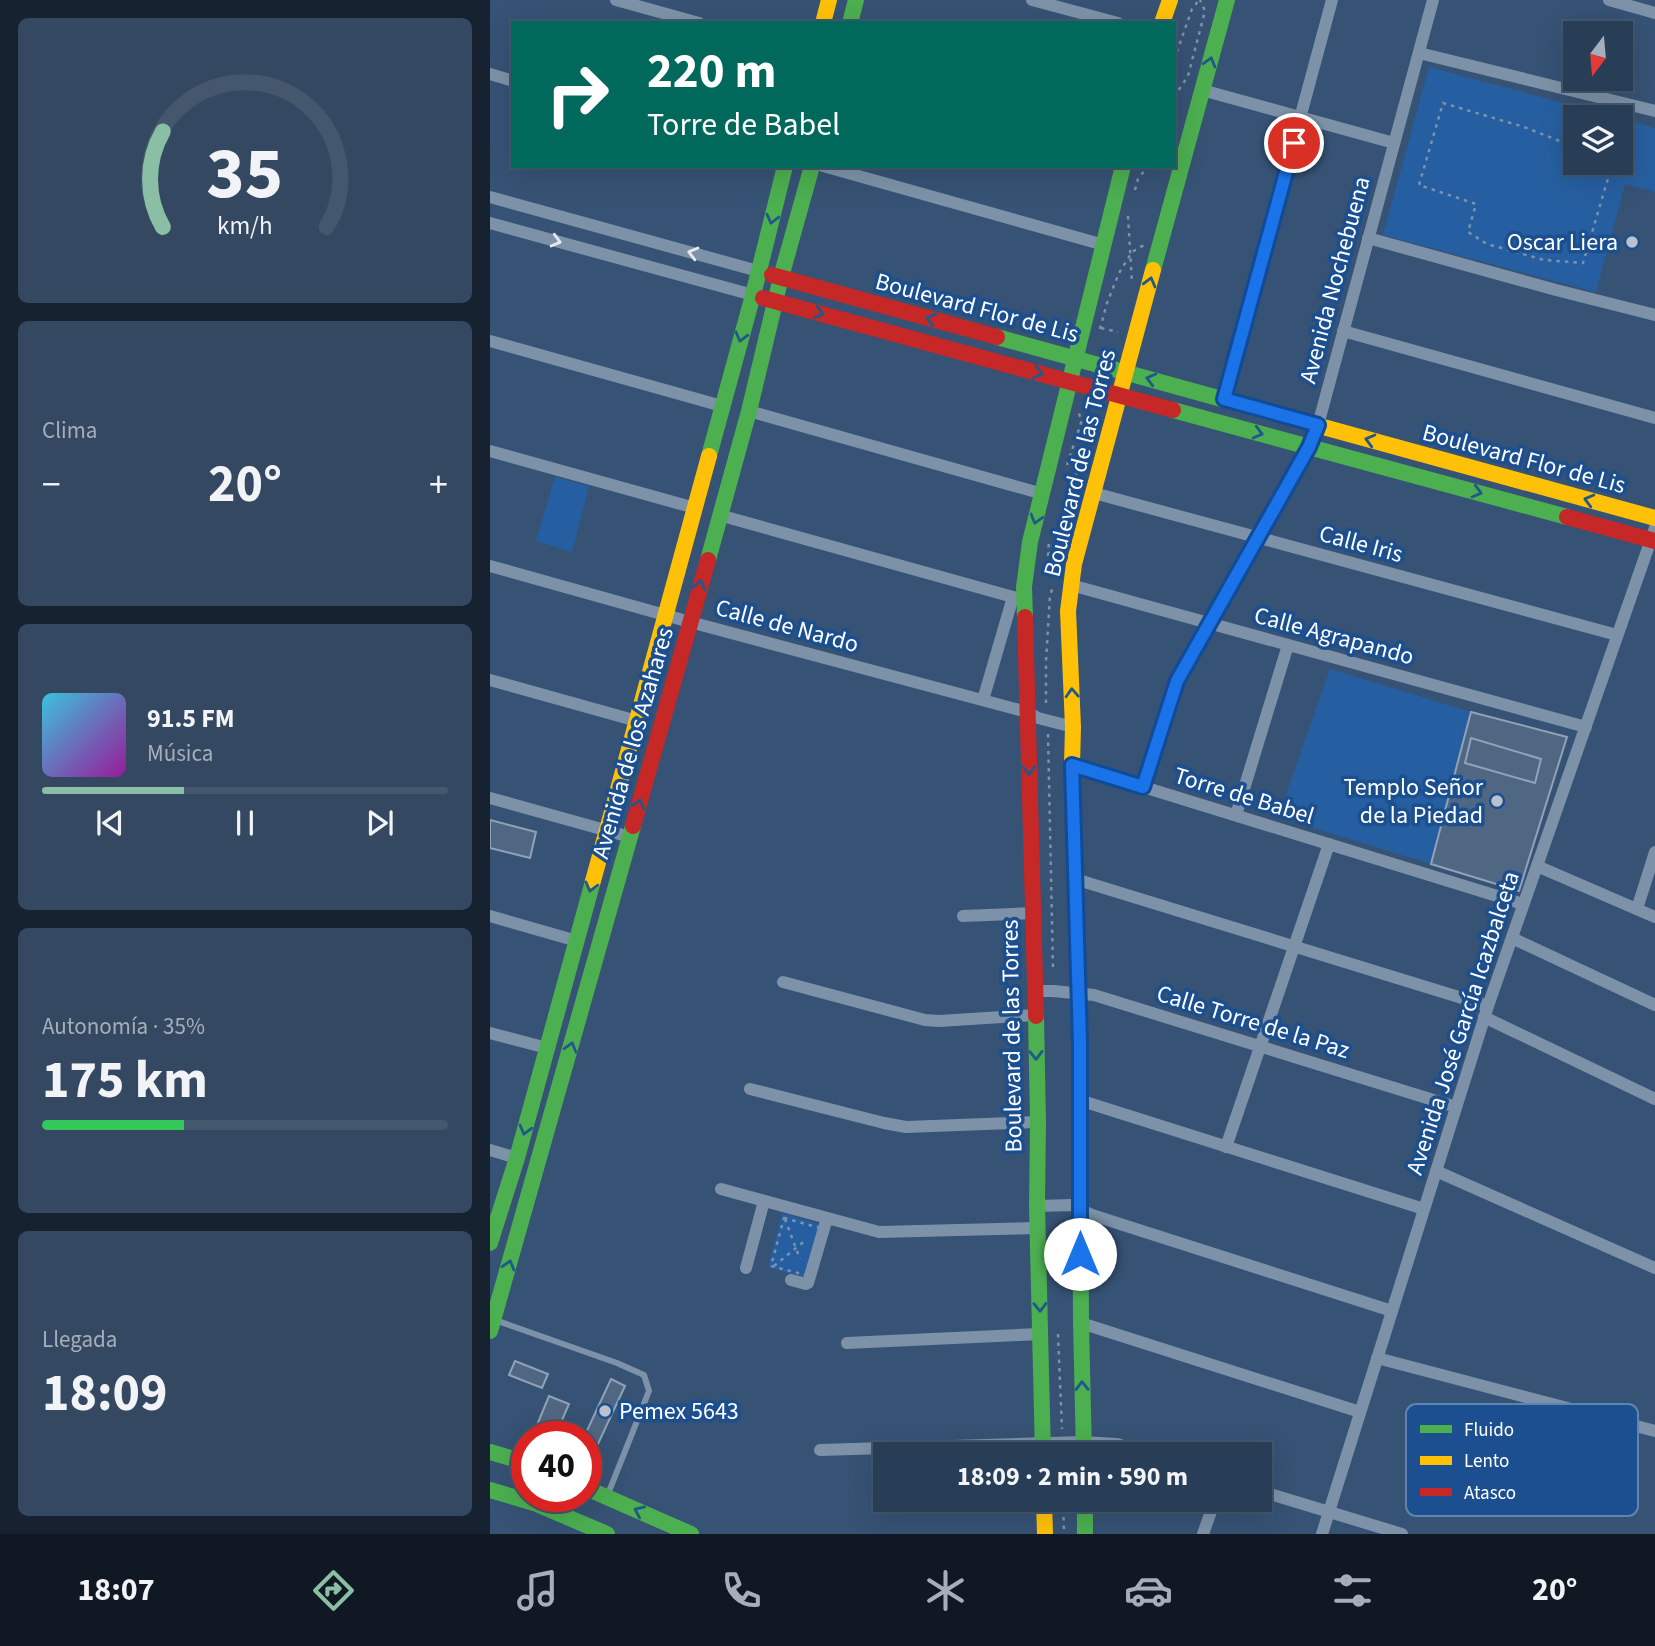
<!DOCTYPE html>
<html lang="es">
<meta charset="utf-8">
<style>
body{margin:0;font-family:"Source Sans 3",sans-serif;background:#344961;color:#f1f3f6;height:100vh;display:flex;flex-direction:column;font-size:26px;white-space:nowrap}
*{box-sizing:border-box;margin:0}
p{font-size:23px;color:#a5aeba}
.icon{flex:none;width:38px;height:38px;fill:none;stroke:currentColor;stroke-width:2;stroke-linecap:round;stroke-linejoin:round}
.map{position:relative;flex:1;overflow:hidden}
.panel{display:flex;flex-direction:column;gap:18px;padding:18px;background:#162230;width:490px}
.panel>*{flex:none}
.banner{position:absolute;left:21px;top:21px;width:665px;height:147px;border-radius:0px;box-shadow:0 7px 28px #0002,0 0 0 2px #44576d;background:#00695c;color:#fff;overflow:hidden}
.needle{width:46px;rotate:196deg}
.tools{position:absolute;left:1073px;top:21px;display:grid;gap:14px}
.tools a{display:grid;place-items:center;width:70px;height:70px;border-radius:0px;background:#283e57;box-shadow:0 7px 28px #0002,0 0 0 2px #44576d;font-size:35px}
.speed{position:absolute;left:21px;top:1421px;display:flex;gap:14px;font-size:35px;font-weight:700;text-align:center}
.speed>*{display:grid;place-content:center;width:91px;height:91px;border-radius:50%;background:#283e57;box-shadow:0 7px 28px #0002,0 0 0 2px #44576d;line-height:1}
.speed .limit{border:10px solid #d22;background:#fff;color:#111}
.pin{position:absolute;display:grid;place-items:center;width:60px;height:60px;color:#fff;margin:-30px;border:4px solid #fff;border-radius:50%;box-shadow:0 2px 7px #0007}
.me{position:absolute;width:77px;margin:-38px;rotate:0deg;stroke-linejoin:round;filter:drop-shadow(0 0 5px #0008)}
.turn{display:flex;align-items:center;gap:24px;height:147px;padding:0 21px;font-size:32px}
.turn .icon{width:91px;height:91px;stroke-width:2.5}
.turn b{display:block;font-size:49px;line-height:60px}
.big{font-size:52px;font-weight:700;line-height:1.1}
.panel .tile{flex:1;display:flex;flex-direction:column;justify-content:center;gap:10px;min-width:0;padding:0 24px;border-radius:10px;background:#344961}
.panel .dial{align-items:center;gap:0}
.dial svg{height:182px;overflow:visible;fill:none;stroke:#44576d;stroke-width:7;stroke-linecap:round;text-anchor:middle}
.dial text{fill:#f1f3f6;stroke:none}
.song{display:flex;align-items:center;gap:21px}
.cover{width:84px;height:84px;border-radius:10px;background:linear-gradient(135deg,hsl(190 70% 55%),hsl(300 70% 35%))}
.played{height:7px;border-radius:4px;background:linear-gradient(90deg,#8abfa5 35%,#44576d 35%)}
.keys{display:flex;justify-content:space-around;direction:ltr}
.heat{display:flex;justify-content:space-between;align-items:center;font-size:38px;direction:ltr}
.charge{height:10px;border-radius:5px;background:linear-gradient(90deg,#34c759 35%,#44576d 0)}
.trip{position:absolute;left:383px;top:1442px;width:399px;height:70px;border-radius:0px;background:#283e57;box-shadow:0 7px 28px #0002,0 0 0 2px #44576d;font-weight:700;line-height:70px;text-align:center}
.menu{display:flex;height:112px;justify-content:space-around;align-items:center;background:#101923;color:#a5aeba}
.menu .icon{width:49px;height:49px}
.menu .active{color:#8abfa5}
.menu b{font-size:32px;color:#f1f3f6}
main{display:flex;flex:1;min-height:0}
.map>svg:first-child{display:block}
.green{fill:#265fa1}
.building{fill:#506783;stroke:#92a2b6;stroke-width:2}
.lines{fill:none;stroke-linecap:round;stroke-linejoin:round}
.path{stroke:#7d92a8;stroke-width:2.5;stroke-dasharray:3.5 5;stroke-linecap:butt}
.lane{stroke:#7d92a8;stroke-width:6}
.street{stroke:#7d92a8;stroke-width:12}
.fast{stroke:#4caf50;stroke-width:16}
.slow{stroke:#ffc107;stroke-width:16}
.jam{stroke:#c62828;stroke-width:16}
.oneway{stroke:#205989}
.oneway2{stroke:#e5e9ee}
.route-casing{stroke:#114b97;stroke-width:18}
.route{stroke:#1a73e8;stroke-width:12}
.poi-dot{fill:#b9c2ce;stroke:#1b4f8f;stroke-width:2.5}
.labels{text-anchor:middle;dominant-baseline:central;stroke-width:7;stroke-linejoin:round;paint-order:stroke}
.poi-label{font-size:24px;fill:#fff;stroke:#1b4f8f;text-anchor:end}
.street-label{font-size:24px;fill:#fff;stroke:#1b4f8f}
.key{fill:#1b4f8f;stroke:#5f84b1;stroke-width:2}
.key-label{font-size:19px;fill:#fff}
</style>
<main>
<section class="panel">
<div class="tile dial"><svg viewBox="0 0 100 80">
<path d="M14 69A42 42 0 1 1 86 69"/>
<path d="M14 69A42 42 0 0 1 14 27" stroke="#8abfa5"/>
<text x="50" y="56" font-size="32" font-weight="700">35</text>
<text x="50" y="72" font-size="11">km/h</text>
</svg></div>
<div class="tile"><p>Clima</p>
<div class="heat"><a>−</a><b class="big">20°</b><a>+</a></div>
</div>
<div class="tile">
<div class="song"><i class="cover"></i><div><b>91.5 FM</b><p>Música</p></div></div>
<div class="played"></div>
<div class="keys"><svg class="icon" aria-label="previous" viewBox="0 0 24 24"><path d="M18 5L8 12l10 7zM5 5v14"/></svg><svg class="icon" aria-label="pause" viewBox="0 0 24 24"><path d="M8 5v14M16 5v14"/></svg><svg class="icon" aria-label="next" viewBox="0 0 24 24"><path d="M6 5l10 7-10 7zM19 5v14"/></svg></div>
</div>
<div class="tile"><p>Autonomía · 35%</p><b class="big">175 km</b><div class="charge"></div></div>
<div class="tile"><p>Llegada</p><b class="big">18:09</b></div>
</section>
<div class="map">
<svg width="1165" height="1534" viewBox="0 0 1165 1534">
<rect width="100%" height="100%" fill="#365274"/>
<!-- green -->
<g class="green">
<polygon points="939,67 1126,117 1085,117 1085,163 1130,163 1131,118 1165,128 1165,192 1135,184 1106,292 893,235"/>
<polygon points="65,477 99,486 82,552 46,541"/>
<polygon points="840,669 981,712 941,864 788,817"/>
<polygon points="292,1213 332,1225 318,1279 278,1267"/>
</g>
<!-- building -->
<g class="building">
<polygon points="981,712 1077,737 1029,891 941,864"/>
<polygon points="981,738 1051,759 1045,783 975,763"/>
<polygon points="0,820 46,832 40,858 0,848"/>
<polygon points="25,1361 58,1374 52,1388 19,1375"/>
<polygon points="121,1379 135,1386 108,1444 94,1437"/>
<polygon points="59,1396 79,1404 69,1427 59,1429 47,1425"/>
</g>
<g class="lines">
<!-- path -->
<g class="path">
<polyline points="684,60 702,9 709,0"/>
<polyline points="684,97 698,76 715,11 710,0"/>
<polyline points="1085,147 1034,127 953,103 929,185 986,204 978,232 997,244 1054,260 1093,263 1119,175 1116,163"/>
<polyline points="645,190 648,179 658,166"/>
<polyline points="638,216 642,283"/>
<polyline points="611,328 628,332"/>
<polyline points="610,329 617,303 629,273 642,252 654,245"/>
<polyline points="577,465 592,420 588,412"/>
<polyline points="558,556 559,539"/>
<path d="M 566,570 L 558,556 C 579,513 588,469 598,422 L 606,419"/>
<polyline points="556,703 556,661 560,595 564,585"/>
<polyline points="558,734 563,967"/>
<polygon points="294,1218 330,1228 316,1275 281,1266"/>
<polyline points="295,1219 310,1259"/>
<polyline points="284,1266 317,1239"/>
<polyline points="568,1334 572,1429"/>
<polyline points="573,1500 574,1534"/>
</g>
<!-- lane -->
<polyline class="lane" points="5,1320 127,1363 154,1375 159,1391 118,1494"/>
<!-- street -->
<g class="street">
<polyline points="126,0 209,23"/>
<polyline points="542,0 628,23"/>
<polyline points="1119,0 1165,13"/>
<polyline points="929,53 1165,111"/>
<polyline points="0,74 23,81"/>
<polyline points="712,90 904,143"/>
<polyline points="333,166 614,245"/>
<polyline points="0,197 268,271"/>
<polyline points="0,223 263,295"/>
<polyline points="878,238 1066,290 1165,315"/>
<polyline points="853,331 1165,418"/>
<polyline points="0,341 232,406"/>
<polyline points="734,399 842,0"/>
<polyline points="259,411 553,494"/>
<polyline points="0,451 205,508"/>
<polyline points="604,493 1127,635"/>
<polyline points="229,515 523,597 534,601"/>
<polyline points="0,566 200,622 537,712 548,718 583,727"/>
<polyline points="581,585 1096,727"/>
<polyline points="0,680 147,721"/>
<polyline points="493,700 523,597"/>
<polyline points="582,765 1033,904"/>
<polyline points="653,787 687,681 819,447 828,425 943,0"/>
<polyline points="0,798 140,837"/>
<polyline points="746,815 798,645"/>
<polyline points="1047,866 1165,917"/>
<polyline points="585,879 998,1006"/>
<polyline points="1147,909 1165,852"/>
<polyline points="0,916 87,941"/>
<polyline points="473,916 543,913"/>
<polyline points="1022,938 1165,1005"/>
<polyline points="293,982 435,1020 449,1021 545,1015"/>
<polyline points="545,991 563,991 604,995 966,1107"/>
<polyline points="994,1017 1165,1099"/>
<polyline points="0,1033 57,1048"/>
<polyline points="260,1089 394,1123 416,1127 548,1122"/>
<polyline points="589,1100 934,1209"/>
<polyline points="736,1147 839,844"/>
<polyline points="0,1150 27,1158"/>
<polyline points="946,1171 1165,1268"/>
<polyline points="231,1189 389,1232 548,1228"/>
<polyline points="547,1206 582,1205 602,1215 902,1311"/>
<polyline points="256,1268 274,1201"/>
<polyline points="301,1280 316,1284 318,1283 337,1218"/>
<polyline points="591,1323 870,1412"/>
<polyline points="357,1343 550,1334"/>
<polyline points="887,1358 1165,1431"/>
<polyline points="330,1450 593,1442 627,1444 658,1454"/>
<polyline points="770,1491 912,1534"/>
<polyline points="713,1534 725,1500"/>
<polyline points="832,1534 998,1006 1165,528"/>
</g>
<!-- fast -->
<g class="fast">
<polyline points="360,23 366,0"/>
<polyline points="663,270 737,0"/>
<polyline points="507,337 837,428"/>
<polyline points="683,410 1077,517"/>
<polyline points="219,456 263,295 295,166"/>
<polyline points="218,560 259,411 291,277 322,166"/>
<polyline points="535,617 534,587 540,542 633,166"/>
<polyline points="546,1016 548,1122 547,1206 553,1454"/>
<polyline points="590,1118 591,1323 594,1454"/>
<polyline points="0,1243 27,1158 103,881"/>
<polyline points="0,1331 143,826"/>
<polyline points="0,1452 37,1463"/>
<polyline points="96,1488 201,1534"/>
<polyline points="0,1490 44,1503 117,1534"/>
<polyline points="595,1500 595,1534"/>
</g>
<!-- slow -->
<g class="slow">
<polyline points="333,23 339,0"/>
<polyline points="672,23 680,0"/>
<polyline points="837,428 1165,518"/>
<polyline points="584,822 582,765 583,727 578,611 584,564 663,270"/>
<polyline points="103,881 219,456"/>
<polyline points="554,1500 555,1534"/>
</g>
<!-- jam -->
<g class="jam">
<polyline points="282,275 507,337"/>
<polyline points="273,298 683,410"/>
<polyline points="1077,517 1165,541"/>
<polyline points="535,617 546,1016"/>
<polyline points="584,822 590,1044 590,1118"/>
<polyline points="143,826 218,560"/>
</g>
</g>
<!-- one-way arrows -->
<defs><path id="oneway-chevron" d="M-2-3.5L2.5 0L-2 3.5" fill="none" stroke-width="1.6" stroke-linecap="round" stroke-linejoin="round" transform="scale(1.75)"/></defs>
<g class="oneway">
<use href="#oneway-chevron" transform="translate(720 62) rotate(-74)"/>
<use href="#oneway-chevron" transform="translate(282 219) rotate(104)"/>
<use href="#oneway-chevron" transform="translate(660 282) rotate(-75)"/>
<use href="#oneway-chevron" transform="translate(329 313) rotate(15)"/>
<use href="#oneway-chevron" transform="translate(441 319) rotate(-165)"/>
<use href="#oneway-chevron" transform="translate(251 337) rotate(105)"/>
<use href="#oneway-chevron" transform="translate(548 373) rotate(15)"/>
<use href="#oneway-chevron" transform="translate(661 379) rotate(-165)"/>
<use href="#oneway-chevron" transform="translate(768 433) rotate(15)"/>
<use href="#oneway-chevron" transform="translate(880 440) rotate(-165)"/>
<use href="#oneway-chevron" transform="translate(987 492) rotate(15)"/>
<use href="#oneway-chevron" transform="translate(1099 500) rotate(-165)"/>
<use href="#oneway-chevron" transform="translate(546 519) rotate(106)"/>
<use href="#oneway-chevron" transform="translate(210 585) rotate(-75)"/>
<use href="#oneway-chevron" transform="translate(582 693) rotate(-93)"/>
<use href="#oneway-chevron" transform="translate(539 770) rotate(89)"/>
<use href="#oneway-chevron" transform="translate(149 804) rotate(-74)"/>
<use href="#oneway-chevron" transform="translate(101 887) rotate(105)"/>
<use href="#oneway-chevron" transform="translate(81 1047) rotate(-74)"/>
<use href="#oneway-chevron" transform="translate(546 1055) rotate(89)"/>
<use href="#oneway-chevron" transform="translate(35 1130) rotate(105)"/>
<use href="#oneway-chevron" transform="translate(19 1265) rotate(-74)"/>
<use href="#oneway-chevron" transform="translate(550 1307) rotate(89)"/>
<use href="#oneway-chevron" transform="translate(592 1386) rotate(-91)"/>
<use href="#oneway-chevron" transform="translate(149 1511) rotate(-156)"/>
</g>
<g class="oneway2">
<use href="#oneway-chevron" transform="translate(66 241) rotate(15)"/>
<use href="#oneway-chevron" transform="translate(203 253) rotate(-165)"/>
</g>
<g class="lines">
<defs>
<polyline id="route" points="590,1254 590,1044 582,765 653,787 687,681 819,447 828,425 734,399 804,143"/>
</defs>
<!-- route casing -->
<use href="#route" class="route-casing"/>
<!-- route -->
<use href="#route" class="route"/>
</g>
<!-- markers -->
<g class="poi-dot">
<circle cx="1142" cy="242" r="7"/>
<circle cx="1007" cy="801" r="7"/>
<circle cx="115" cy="1411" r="7"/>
</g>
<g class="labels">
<!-- poi labels -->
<g class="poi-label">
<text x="1128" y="242">Oscar Liera</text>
<text x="993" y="787">Templo Señor<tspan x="993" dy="28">de la Piedad</tspan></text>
<text x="129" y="1411" text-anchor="start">Pemex 5643</text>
</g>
<!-- street labels -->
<g class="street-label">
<text transform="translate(845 280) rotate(-75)">Avenida Nochebuena</text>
<text transform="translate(487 308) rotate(15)">Boulevard Flor de Lis</text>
<text transform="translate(1034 459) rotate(15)">Boulevard Flor de Lis</text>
<text transform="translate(590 463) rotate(-76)">Boulevard de las Torres</text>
<text transform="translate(871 544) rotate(15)">Calle Iris</text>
<text transform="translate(297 626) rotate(15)">Calle de Nardo</text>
<text transform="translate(844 636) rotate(15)">Calle Agrapando</text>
<text transform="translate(143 743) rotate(-74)">Avenida de los Azahares</text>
<text transform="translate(754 796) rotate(17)">Torre de Babel</text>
<text transform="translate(763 1022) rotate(17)">Calle Torre de la Paz</text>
<text transform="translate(973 1023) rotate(-72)">Avenida José García Icazbalceta</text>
<text transform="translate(522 1036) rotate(-91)">Boulevard de las Torres</text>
</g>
</g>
<!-- legend -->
<rect x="916" y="1404" width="232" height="112" rx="10" class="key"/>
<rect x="930" y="1425" width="32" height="8" fill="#4caf50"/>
<rect x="930" y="1456" width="32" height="9" fill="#ffc107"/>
<rect x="930" y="1488" width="32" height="8" fill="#c62828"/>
<g class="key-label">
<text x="974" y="1436">Fluido</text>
<text x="974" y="1467">Lento</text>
<text x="974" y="1499">Atasco</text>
</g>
</svg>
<div class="tools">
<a><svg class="needle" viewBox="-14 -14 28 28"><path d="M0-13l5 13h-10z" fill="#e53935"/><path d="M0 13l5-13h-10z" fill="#a5aeba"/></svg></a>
<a><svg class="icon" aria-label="layers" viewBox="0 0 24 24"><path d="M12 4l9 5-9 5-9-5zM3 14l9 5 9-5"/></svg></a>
</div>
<div class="speed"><div class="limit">40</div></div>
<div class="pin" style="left:804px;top:143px;background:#d93025"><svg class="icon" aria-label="arrive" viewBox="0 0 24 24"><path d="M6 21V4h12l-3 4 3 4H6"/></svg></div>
<svg class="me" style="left:590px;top:1254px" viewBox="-20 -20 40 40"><circle r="19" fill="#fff"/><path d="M0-13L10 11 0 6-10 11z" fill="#1a73e8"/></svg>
<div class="trip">18:09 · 2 min · 590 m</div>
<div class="banner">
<div class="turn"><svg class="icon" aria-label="right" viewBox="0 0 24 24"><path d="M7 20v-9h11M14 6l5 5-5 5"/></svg><div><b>220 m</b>Torre de Babel</div></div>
</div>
</div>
</main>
<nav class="menu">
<b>18:07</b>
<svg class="icon active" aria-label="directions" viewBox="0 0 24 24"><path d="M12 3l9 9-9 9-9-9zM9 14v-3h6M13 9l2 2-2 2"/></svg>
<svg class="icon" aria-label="music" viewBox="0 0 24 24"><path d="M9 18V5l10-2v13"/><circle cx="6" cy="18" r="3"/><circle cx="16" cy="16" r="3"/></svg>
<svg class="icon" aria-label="phone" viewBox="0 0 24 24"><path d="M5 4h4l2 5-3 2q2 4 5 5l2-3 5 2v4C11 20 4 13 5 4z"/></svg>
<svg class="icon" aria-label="climate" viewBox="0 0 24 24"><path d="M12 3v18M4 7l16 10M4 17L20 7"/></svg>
<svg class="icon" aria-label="car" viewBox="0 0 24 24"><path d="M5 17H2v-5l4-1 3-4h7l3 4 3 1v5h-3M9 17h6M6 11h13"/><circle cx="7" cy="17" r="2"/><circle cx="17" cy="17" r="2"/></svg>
<svg class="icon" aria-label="filters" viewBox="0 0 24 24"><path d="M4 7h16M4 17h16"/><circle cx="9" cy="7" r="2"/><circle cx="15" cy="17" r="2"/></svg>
<b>20°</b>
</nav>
